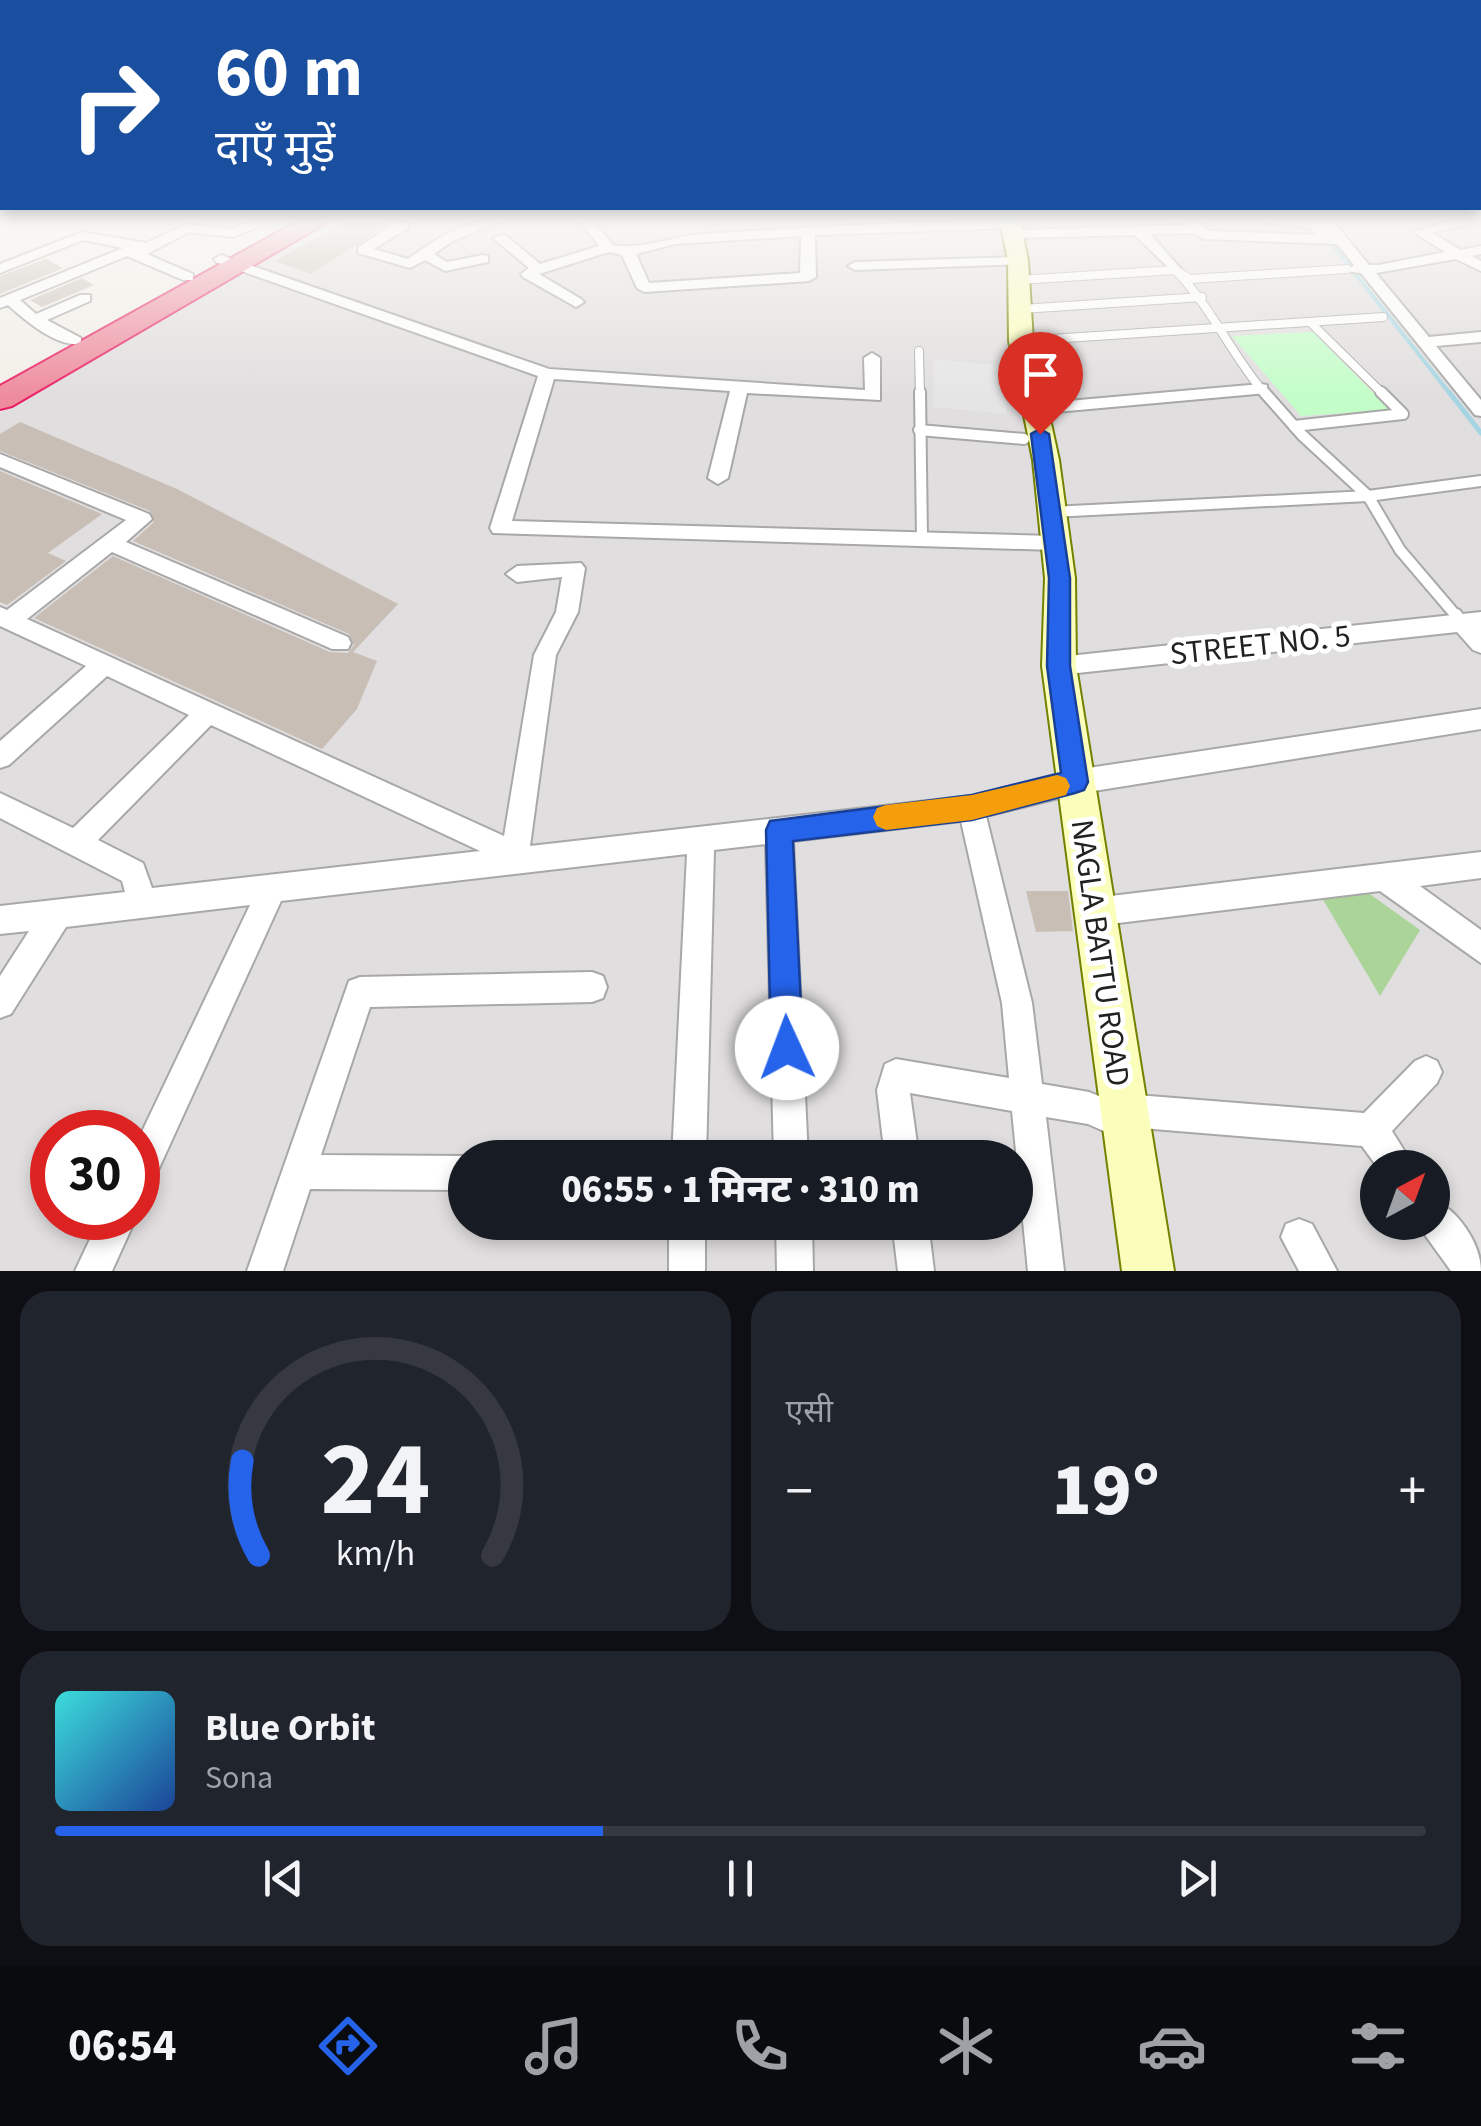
<!DOCTYPE html>
<html lang="hi">
<meta charset="utf-8">
<style>
body{margin:0;font-family:"Source Sans 3","Noto Sans Devanagari",sans-serif;background:#20242c;color:#f1f3f6;height:100vh;display:flex;flex-direction:column;font-size:38px;white-space:nowrap}
*{box-sizing:border-box;margin:0}
p{font-size:32px;color:#9ea1a6}
.icon{flex:none;width:55px;height:55px;fill:none;stroke:currentColor;stroke-width:2;stroke-linecap:round;stroke-linejoin:round}
.map{position:relative;height:1271px;overflow:hidden}
.side{display:flex;flex-direction:column;gap:20px;padding:20px;background:#0d0f14;flex:1}
.side>*{flex:none}
.guide{position:absolute;left:0px;top:0px;width:1482px;height:210px;box-shadow:0 5px 15px #0003;background:#1a4fa0;color:#fff;overflow:hidden}
.needle{width:65px;rotate:41deg}
.fabs{position:absolute;left:1360px;top:1150px;display:grid;gap:20px}
.fabs a{display:grid;place-items:center;width:90px;height:90px;border-radius:50%;background:#171b24;box-shadow:0 5px 15px #0003;font-size:50px}
.speed{position:absolute;left:30px;top:1110px;display:flex;gap:20px;font-size:50px;font-weight:700;text-align:center}
.speed>*{display:grid;place-content:center;width:130px;height:130px;border-radius:50%;background:#171b24;box-shadow:0 5px 15px #0003;line-height:1}
.speed .limit{border:15px solid #d22;background:#fff;color:#111}
.pin{position:absolute;display:grid;place-items:center;width:85px;height:85px;color:#fff;margin:-102px -42px;border-radius:50% 50% 50% 0;rotate:-45deg;box-shadow:0 0 10px #0007}
.pin .icon{rotate:45deg}
.me{position:absolute;width:110px;margin:-55px;rotate:358deg;stroke-linejoin:round;filter:drop-shadow(0 0 8px #0008)}
.turn{display:flex;align-items:center;gap:35px;height:210px;padding:0 50px;font-size:45px}
.turn .icon{width:130px;height:130px;stroke-width:2.5}
.turn b{display:block;font-size:70px;line-height:85px}
.big{font-size:75px;font-weight:800;line-height:1.1}
.side .card{flex:1;display:flex;flex-direction:column;justify-content:center;gap:15px;min-width:0;padding:0 35px;border-radius:30px;background:#20242c}
.side .dial{align-items:center;gap:0}
.dial svg{height:260px;overflow:visible;fill:none;stroke:#363941;stroke-width:7;stroke-linecap:round;text-anchor:middle}
.dial text{fill:#f1f3f6;stroke:none}
.song{display:flex;align-items:center;gap:30px}
.cover{width:120px;height:120px;border-radius:15px;background:linear-gradient(135deg,hsl(180 70% 55%),hsl(220 70% 35%))}
.played{height:10px;border-radius:5px;background:linear-gradient(90deg,#2563eb 40%,#363941 40%)}
.keys{display:flex;justify-content:space-around;direction:ltr}
.heat{display:flex;justify-content:space-between;align-items:center;font-size:55px;direction:ltr}
.side .tiles{flex:1;display:grid;gap:20px;grid-template-columns:1fr 1fr}
.card:last-child{grid-column:span 2}
.trip{position:absolute;left:448px;top:1140px;width:585px;height:100px;border-radius:50px;background:#171b24;box-shadow:0 5px 15px #0003;font-weight:800;line-height:100px;text-align:center}
.tabs{display:flex;height:160px;justify-content:space-around;align-items:center;background:#090b0e;color:#9ea1a6}
.tabs .icon{width:70px;height:70px}
.tabs .on{color:#2563eb}
.tabs b{font-size:45px;color:#f1f3f6}
.map>svg:first-child{display:block}
.residential{fill:#e0dede;fill-rule:evenodd}
.forest{fill:#abd499}
.park{fill:#c3fec8}
.parking{fill:#e5e5e5}
.lines{fill:none;stroke-linecap:round;stroke-linejoin:round}
.stream-far1{stroke:#a5d5e3;stroke-width:4}
.stream{stroke:#a5d5e3;stroke-width:5}
.building{fill:#c8beb6}
.lane-far2-casing{stroke:#a8a8a8;stroke-width:10}
.lane-far1-casing{stroke:#a8a8a8;stroke-width:14}
.lane-casing{stroke:#a8a8a8;stroke-width:16}
.street-casing{stroke:#a8a8a8;stroke-width:4}
.secondary-casing{stroke:#738100;stroke-width:4}
.highway-casing{stroke:#e91c62;stroke-width:4}
.lane-far2{stroke:#fff;stroke-width:8}
.lane-far1{stroke:#fff;stroke-width:10}
.lane{stroke:#fff;stroke-width:12}
.street{fill:#fff;fill-rule:evenodd}
.secondary{fill:#fbfeba;fill-rule:evenodd}
.highway{fill:#ee8b9d;fill-rule:evenodd}
.route{fill:#2563eb;stroke:#184099;stroke-width:2.5}
.slow{fill:#f59e0b}
.labels{text-anchor:middle;dominant-baseline:central;stroke-width:10;stroke-linejoin:round;paint-order:stroke}
.street-label{font-size:32px;fill:#212121;stroke:#fff}
</style>
<div class="map">
<svg width="1481" height="1271" viewBox="0 0 1481 1271">
<rect width="100%" height="100%" fill="#f2efe8"/>
<!-- residential -->
<path class="residential" d="M 332,220 L 1481,220 L 1481,1271 L 0,1271 L 0,413 ZM 52,1132 L 138,1132 L 138,1218 L 52,1218 ZM 465,1158 L 1015,1158 L 1015,1222 L 465,1222 ZM 1378,1168 L 1432,1168 L 1432,1222 L 1378,1222 Z"/>
<!-- forest -->
<polygon class="forest" points="1367,892 1420,930 1380,996 1322,898"/>
<!-- park -->
<polygon class="park" points="1313,332 1390,410 1301,416 1232,336"/>
<!-- parking -->
<polygon class="parking" points="934,359 1003,366 1007,414 933,407"/>
<g class="lines">
<!-- stream-far1 -->
<polyline class="stream-far1" points="1327,238 1451,395"/>
<!-- stream -->
<polyline class="stream" points="1449,392 1481,433"/>
</g>
<!-- building -->
<g class="building">
<polygon points="349,220 374,220 384,227 311,274 274,261"/>
<polygon points="46,259 63,268 0,294 0,276"/>
<polygon points="82,278 94,285 42,307 30,300"/>
<polygon points="1059,347 1072,367 1044,369 1038,348"/>
<polygon points="20,422 177,489 398,604 353,652 377,661 357,709 322,749 34,618 113,556 330,652 348,653 354,645 349,634 133,541 154,522 150,511 0,451 0,434"/>
<polygon points="0,471 102,514 48,553 66,561 7,605 0,602"/>
<polygon points="1026,891 1068,891 1073,931 1036,932"/>
</g>
<g class="lines">
<defs>
<g id="lane-far2">
<path d="M 1175,270 C 1212,307 1231,355 1266,395"/>
<polyline points="1019,280 1175,270 1190,279 1347,269"/>
<polyline points="1022,309 1202,297"/>
<polyline points="1312,324 1384,395"/>
<polyline points="1021,341 1383,317"/>
<polyline points="919,351 920,395"/>
</g>
<g id="lane-far1">
<polyline points="920,392 922,538"/>
<polyline points="1264,392 1302,435 1368,496 1400,550 1458,618"/>
<polyline points="1294,426 1403,414 1381,392"/>
<polyline points="919,430 1024,439"/>
<polyline points="1052,512 1368,496 1481,481"/>
</g>
<polyline id="lane" points="1456,615 1462,623"/>
<g id="street">
<path d="M 253,220 L 260,224 L 258,227 L 233,237 L 189,232 L 147,254 L 193,274 L 193,280 L 183,280 L 127,256 L 20,300 L 36,314 L 80,295 L 90,295 L 90,301 L 47,320 L 81,338 L 81,344 C 56,347 26,321 8,305 L 0,308 L 0,298 L 123,248 L 83,240 L 0,273 L 0,264 L 82,232 L 146,243 L 187,224 L 231,229 Z"/>
<path d="M 378,220 L 408,222 L 408,228 L 374,249 L 408,259 C 436,239 465,220 501,220 L 451,242 L 434,254 L 447,262 L 483,255 L 488,256 L 488,262 L 445,271 L 425,260 L 410,268 L 358,253 L 358,247 L 392,226 Z"/>
<path d="M 579,220 L 593,220 L 613,245 C 641,250 674,236 704,234 C 806,227 909,222 1012,220 L 1019,224 L 1012,228 L 815,235 L 816,277 L 809,281 L 644,292 L 637,288 L 622,255 L 609,252 L 539,274 L 581,299 L 584,302 L 576,307 L 523,277 L 521,274 L 529,268 L 493,238 L 505,235 L 540,264 L 599,246 ZM 801,236 L 800,273 L 649,283 L 636,254 L 675,244 Z"/>
<polygon points="1183,220 1197,220 1208,231 1316,235 1311,228 1273,224 1266,220 1332,220 1369,265 1379,265 1445,252 1413,232 1453,220 1466,220 1466,225 1432,233 1461,250 1481,246 1481,254 1472,256 1481,261 1481,271 1456,259 1376,273 1429,337 1481,332 1481,342 1436,346 1481,400 1481,416 1475,415 1361,273 1351,272 1349,269 1354,265 1337,244 1204,239 1195,233 1150,234 1182,270 1175,274 1135,235 1016,238 1009,234 1016,230 1187,225"/>
<polygon points="221,255 549,369 865,390 864,358 872,353 880,358 880,400 747,393 728,478 718,484 708,478 730,391 554,379 512,521 1054,536 1064,543 1054,550 493,533 490,528 538,376 216,262 214,259"/>
<polygon points="1018,257 1023,258 1023,264 855,270 848,266 855,262"/>
<polygon points="1261,384 1267,385 1267,393 1034,414 1025,409 1034,404"/>
<path d="M 0,454 L 149,514 L 152,519 L 126,542 L 348,637 L 351,643 L 348,649 L 332,649 L 112,552 L 27,619 L 504,836 L 534,655 L 556,612 L 562,577 L 517,582 L 506,574 L 517,566 L 581,563 L 585,568 L 578,612 L 556,655 L 530,846 L 971,796 L 1075,770 L 1481,709 L 1481,729 L 1075,794 L 986,816 L 1032,1003 L 1042,1084 L 1089,1092 L 1111,1101 L 1124,1094 L 1364,1113 L 1415,1061 L 1426,1056 L 1437,1061 L 1442,1072 L 1437,1083 L 1392,1131 L 1415,1168 L 1378,1168 L 1362,1146 L 1141,1128 L 1138,1136 L 1126,1141 L 1088,1124 L 1046,1117 L 1064,1271 L 1028,1271 L 1012,1111 L 910,1093 L 919,1158 L 885,1158 L 877,1090 L 885,1064 L 896,1059 L 1009,1078 L 1002,1003 L 961,821 L 793,841 L 808,1158 L 774,1158 L 766,844 L 714,850 L 706,1158 L 672,1158 L 687,854 L 281,901 L 150,1188 L 138,1193 L 138,1140 L 250,905 L 66,927 L 11,1014 L 0,1018 L 0,976 L 29,931 L 0,934 L 0,906 L 125,892 L 122,881 L 0,818 L 0,793 L 73,828 L 189,715 L 107,676 L 9,765 L 0,768 L 0,741 L 86,666 L 0,626 L 0,607 L 7,610 L 126,520 L 0,467 ZM 211,725 L 480,851 L 152,888 L 143,863 L 98,840 Z"/>
<polygon points="1481,612 1481,653 1473,650 1457,632 1059,675 1051,673 1047,666 1051,659 1059,657"/>
<polygon points="1481,852 1481,878 1420,886 1481,930 1481,963 1380,891 1094,926 1084,922 1080,912 1084,902 1094,898"/>
<polygon points="592,972 603,976 607,987 603,998 592,1002 370,1007 321,1155 465,1156 469,1158 465,1158 465,1190 310,1189 283,1271 247,1271 349,981 360,977"/>
<path d="M 1432,1199 C 1458,1209 1481,1244 1481,1271 L 1451,1271 L 1420,1228 L 1417,1222 L 1432,1222 Z"/>
<polygon points="100,1218 136,1218 112,1271 75,1271"/>
<polygon points="1299,1219 1312,1224 1337,1271 1299,1271 1281,1237 1286,1224"/>
<rect x="669" y="1222" width="36" height="49"/>
<polygon points="776,1222 812,1222 813,1271 777,1271"/>
<polygon points="892,1222 928,1222 934,1271 898,1271"/>
</g>
<polygon id="secondary" points="1000,220 1020,220 1028,261 1033,341 1059,460 1075,578 1076,666 1174,1271 1122,1271 1042,666 1045,578 1033,460 1009,341 1008,261"/>
<polygon id="highway" points="300,220 331,220 12,406 0,409 0,386"/>
</defs>
<!-- lane-far2 casing -->
<use href="#lane-far2" class="lane-far2-casing"/>
<!-- lane-far1 casing -->
<use href="#lane-far1" class="lane-far1-casing"/>
<!-- lane casing -->
<use href="#lane" class="lane-casing"/>
<!-- street casing -->
<use href="#street" class="street-casing"/>
<!-- secondary casing -->
<use href="#secondary" class="secondary-casing"/>
<!-- highway casing -->
<use href="#highway" class="highway-casing"/>
<!-- lane-far2 -->
<use href="#lane-far2" class="lane-far2"/>
<!-- lane-far1 -->
<use href="#lane-far1" class="lane-far1"/>
<!-- lane -->
<use href="#lane" class="lane"/>
<!-- street -->
<use href="#street" class="street"/>
<!-- secondary -->
<use href="#secondary" class="secondary"/>
<!-- highway -->
<use href="#highway" class="highway"/>
</g>
<!-- sky -->
<linearGradient id="sky" x2="0" y2="1"><stop stop-color="#8dc1e6"/><stop offset="0.55" stop-color="#f9f8f5"/><stop offset="1" stop-color="#f9f8f5" stop-opacity="0"/></linearGradient>
<rect width="1481" height="398" fill="url(#sky)"/>
<!-- route -->
<polygon class="route" points="1040,429 1049,434 1070,578 1070,666 1088,782 1084,790 1075,793 972,820 793,841 803,1048 799,1060 787,1064 776,1060 771,1048 766,830 770,821 972,795 1061,773 1047,666 1049,578 1031,434"/>
<!-- slow -->
<polygon class="slow" points="1057,775 1066,778 1070,786 1066,795 972,820 886,830 877,826 873,817 877,808 886,805 972,795"/>
<g class="labels">
<!-- street labels -->
<g class="street-label">
<text transform="translate(1260 645) rotate(-6)">STREET NO. 5</text>
<text transform="translate(1100 953) rotate(82)">NAGLA BATTU ROAD</text>
</g>
</g>
</svg>
<div class="fabs">
<a><svg class="needle" viewBox="-14 -14 28 28"><path d="M0-13l5 13h-10z" fill="#e53935"/><path d="M0 13l5-13h-10z" fill="#9ea1a6"/></svg></a>
</div>
<div class="speed"><div class="limit">30</div></div>
<div class="pin" style="left:1040px;top:434px;background:#d93025"><svg class="icon" aria-label="arrive" viewBox="0 0 24 24"><path d="M6 21V4h12l-3 4 3 4H6"/></svg></div>
<svg class="me" style="left:787px;top:1048px" viewBox="-20 -20 40 40"><circle r="19" fill="#fff"/><path d="M0-13L10 11 0 6-10 11z" fill="#2563eb"/></svg>
<div class="trip">06:55 · 1 मिनट · 310 m</div>
<div class="guide">
<div class="turn"><svg class="icon" aria-label="right" viewBox="0 0 24 24"><path d="M7 20v-9h11M14 6l5 5-5 5"/></svg><div><b>60 m</b>दाएँ मुड़ें</div></div>
</div>
</div>
<section class="side">
<div class="tiles">
<div class="card dial"><svg viewBox="0 0 100 80">
<path d="M14 69A42 42 0 1 1 86 69"/>
<path d="M14 69A42 42 0 0 1 9 40" stroke="#2563eb"/>
<text x="50" y="56" font-size="32" font-weight="700">24</text>
<text x="50" y="72" font-size="11">km/h</text>
</svg></div>
<div class="card"><p>एसी</p>
<div class="heat"><a>−</a><b class="big">19°</b><a>+</a></div>
</div>
<div class="card">
<div class="song"><i class="cover"></i><div><b>Blue Orbit</b><p>Sona</p></div></div>
<div class="played"></div>
<div class="keys"><svg class="icon" aria-label="previous" viewBox="0 0 24 24"><path d="M18 5L8 12l10 7zM5 5v14"/></svg><svg class="icon" aria-label="pause" viewBox="0 0 24 24"><path d="M8 5v14M16 5v14"/></svg><svg class="icon" aria-label="next" viewBox="0 0 24 24"><path d="M6 5l10 7-10 7zM19 5v14"/></svg></div>
</div>
</div>
</section>
<nav class="tabs">
<b>06:54</b>
<svg class="icon on" aria-label="directions" viewBox="0 0 24 24"><path d="M12 3l9 9-9 9-9-9zM9 14v-3h6M13 9l2 2-2 2"/></svg>
<svg class="icon" aria-label="music" viewBox="0 0 24 24"><path d="M9 18V5l10-2v13"/><circle cx="6" cy="18" r="3"/><circle cx="16" cy="16" r="3"/></svg>
<svg class="icon" aria-label="phone" viewBox="0 0 24 24"><path d="M5 4h4l2 5-3 2q2 4 5 5l2-3 5 2v4C11 20 4 13 5 4z"/></svg>
<svg class="icon" aria-label="climate" viewBox="0 0 24 24"><path d="M12 3v18M4 7l16 10M4 17L20 7"/></svg>
<svg class="icon" aria-label="car" viewBox="0 0 24 24"><path d="M5 17H2v-5l4-1 3-4h7l3 4 3 1v5h-3M9 17h6M6 11h13"/><circle cx="7" cy="17" r="2"/><circle cx="17" cy="17" r="2"/></svg>
<svg class="icon" aria-label="filters" viewBox="0 0 24 24"><path d="M4 7h16M4 17h16"/><circle cx="9" cy="7" r="2"/><circle cx="15" cy="17" r="2"/></svg>
</nav>
